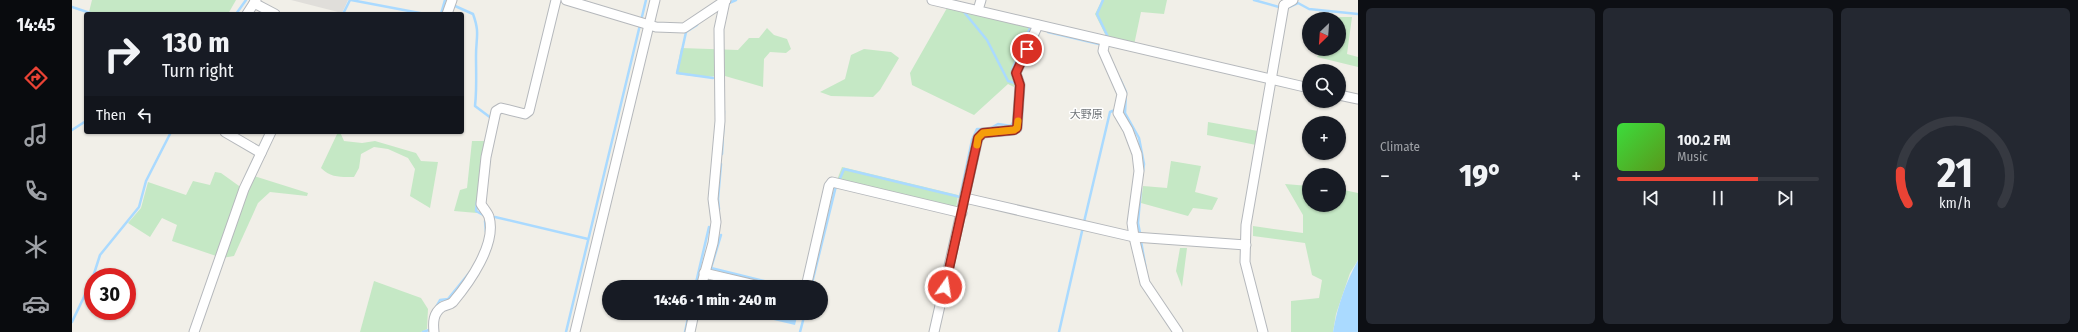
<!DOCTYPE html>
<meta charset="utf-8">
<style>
body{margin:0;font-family:"Fira Sans Condensed","Noto Sans JP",sans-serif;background:#242831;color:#f1f3f6;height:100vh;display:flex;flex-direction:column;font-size:15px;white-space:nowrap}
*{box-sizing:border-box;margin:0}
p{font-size:13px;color:#9ea1a6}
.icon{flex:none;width:22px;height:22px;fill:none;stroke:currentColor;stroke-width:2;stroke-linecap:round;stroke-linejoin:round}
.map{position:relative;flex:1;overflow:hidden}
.side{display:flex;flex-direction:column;gap:8px;padding:8px;background:#0d0f14;width:720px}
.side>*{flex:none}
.top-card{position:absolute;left:12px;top:12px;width:380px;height:122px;border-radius:4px;box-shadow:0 1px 3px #0004;background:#171b24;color:#f1f3f6;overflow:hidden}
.needle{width:26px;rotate:205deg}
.tools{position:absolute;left:1230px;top:12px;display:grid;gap:8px}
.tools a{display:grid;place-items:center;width:44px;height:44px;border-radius:50%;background:#171b24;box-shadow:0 1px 3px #0004;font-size:20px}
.speed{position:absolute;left:12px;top:268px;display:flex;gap:8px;font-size:20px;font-weight:700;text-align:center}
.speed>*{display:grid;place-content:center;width:52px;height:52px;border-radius:50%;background:#171b24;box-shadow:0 1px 3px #0004;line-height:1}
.speed .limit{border:6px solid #d22;background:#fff;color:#111}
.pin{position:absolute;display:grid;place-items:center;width:34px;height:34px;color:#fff;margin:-17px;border:2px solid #fff;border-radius:50%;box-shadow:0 1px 4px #0007}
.me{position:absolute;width:44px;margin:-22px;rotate:13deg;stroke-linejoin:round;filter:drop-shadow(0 0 3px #0008)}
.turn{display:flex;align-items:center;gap:14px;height:84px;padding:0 12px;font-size:18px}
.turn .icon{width:52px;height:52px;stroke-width:2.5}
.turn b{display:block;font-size:28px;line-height:34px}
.then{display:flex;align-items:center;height:38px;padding:0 12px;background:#0003;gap:8px;font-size:15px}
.big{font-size:30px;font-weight:800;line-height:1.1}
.side .card{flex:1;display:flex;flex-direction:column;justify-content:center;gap:6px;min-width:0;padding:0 14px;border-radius:6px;background:#242831}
.side .dial{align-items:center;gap:0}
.dial svg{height:104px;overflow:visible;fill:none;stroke:#363941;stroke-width:7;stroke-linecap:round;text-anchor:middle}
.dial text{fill:#f1f3f6;stroke:none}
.song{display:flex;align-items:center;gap:12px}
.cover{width:48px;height:48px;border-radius:6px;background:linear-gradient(135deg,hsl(120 70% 55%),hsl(90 70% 35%))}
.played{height:4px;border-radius:2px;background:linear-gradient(90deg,#ea4335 70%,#363941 70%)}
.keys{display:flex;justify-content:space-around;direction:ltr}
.heat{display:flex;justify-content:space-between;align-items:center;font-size:22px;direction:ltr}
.side .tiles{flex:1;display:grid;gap:8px;grid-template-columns:repeat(3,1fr)}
.trip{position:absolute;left:530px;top:280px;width:226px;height:40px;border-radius:20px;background:#171b24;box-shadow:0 1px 3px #0004;font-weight:800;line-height:40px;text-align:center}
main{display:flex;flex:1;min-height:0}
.tabs{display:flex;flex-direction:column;width:72px;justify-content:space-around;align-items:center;background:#090b0e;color:#9ea1a6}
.tabs .icon{width:28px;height:28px}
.tabs .active{color:#ea4335}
.tabs b{font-size:18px;color:#f1f3f6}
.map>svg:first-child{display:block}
.industrial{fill:#e0deda}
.green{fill:#c5e8c5}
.water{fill:#aadaff}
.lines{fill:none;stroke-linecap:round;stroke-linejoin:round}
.stream{stroke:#aadaff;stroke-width:2.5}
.street-casing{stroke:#b5b8bc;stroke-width:11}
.street{stroke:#fff;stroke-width:9}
.route-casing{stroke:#982c22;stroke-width:10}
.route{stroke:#ea4335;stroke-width:7}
.slow{stroke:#f59e0b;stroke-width:7}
.labels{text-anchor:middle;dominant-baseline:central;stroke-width:3;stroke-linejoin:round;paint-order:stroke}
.neighbourhood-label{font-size:11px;fill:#70757a;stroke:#fff}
</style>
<main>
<nav class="tabs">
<b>14:45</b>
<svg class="icon active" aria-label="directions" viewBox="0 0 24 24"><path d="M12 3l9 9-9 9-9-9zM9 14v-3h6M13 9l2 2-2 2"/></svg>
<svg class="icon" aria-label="music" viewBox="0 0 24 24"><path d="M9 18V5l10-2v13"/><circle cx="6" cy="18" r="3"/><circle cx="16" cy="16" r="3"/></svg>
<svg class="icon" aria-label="phone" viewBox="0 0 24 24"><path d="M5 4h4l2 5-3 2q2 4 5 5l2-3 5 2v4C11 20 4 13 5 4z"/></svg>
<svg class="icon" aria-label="climate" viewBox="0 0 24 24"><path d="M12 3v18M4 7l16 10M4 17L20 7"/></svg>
<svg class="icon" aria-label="car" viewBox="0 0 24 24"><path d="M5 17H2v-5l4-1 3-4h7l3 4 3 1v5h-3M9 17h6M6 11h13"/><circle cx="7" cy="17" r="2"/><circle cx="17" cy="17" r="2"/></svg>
</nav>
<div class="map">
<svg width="1286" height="332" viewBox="0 0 1286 332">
<rect width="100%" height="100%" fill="#f1efe8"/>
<!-- industrial -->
<polygon class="industrial" points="219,0 276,0 270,13"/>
<!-- green -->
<g class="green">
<polygon points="20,0 164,0 156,14 28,14 17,12"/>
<polygon points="1030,0 1095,0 1092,14 1069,12 1062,45 1035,38 1023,14"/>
<polygon points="875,8 960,27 942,71 942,87 936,84 902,115 840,85 838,73"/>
<polygon points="1258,17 1280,17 1275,54 1286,57 1286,67 1245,57 1250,49 1267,49 1267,19 1259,19"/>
<polygon points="695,28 702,35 715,39 719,49 714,53 698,52 692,59 691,87 653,76 629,77 604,74 609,48 666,50 677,38 687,38"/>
<polygon points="792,49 819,52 827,58 808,90 801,97 759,96 748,92 773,79 779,55"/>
<polygon points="1136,122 1186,131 1184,145 1135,135"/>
<path d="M 266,132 L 268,132 L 272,141 L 290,143 L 303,141 L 344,153 L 349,161 L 366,162 L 358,208 L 338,196 L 343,169 L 336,158 L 316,149 L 302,147 L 289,154 L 287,168 L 282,177 C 269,177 259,178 249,168 Z"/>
<polygon points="400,141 415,141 405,213 382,211 388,190 395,188"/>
<polygon points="1099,161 1129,166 1123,192 1146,198 1140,210 1121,208 1116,216 1069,203 1071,186 1095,188"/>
<polygon points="770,167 886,195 884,209 765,180"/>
<polygon points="143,172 149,173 174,191 182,176 236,193 235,196 198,192 186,203 162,256 150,258 100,241 105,225 90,218 78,237 56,223 69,208 76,182 114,195 121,181 138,185"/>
<polygon points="1213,184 1237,186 1237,205 1267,205 1267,189 1286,193 1286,260 1278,273 1264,314 1261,332 1219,332 1219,301 1247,298 1250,280 1240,275 1233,243 1181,236 1181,226 1231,233 1231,215"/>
<polygon points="1108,248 1115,248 1110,287 1104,271"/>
<polygon points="302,281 349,298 356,309 355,329 349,332 288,332"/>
</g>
<!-- water -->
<g class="water">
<path d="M 1286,260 L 1286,332 L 1261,332 C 1265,307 1274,282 1286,260 Z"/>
<polygon points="681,313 726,313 723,325 680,315"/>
</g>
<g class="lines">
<!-- stream -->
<g class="stream">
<polyline points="279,0 353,14"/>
<polyline points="1031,0 1025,14 1036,37"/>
<polyline points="1182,0 1207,7"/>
<polyline points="657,3 664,0"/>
<path d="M 383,6 L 401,14 C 408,33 404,37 404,56 C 404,74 405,88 403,106 L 419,118 L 419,120"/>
<polyline points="0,7 21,14"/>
<polyline points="1217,7 1226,3 1237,9 1286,14"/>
<polyline points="892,12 915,40 936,81 943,83 944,86"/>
<polyline points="164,14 174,0"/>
<polyline points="271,14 278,0"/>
<polyline points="369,14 373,0"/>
<polyline points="625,25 614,32 605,73 641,78"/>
<polyline points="976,32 1027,44"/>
<polyline points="941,73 940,70 958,28"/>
<polyline points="1048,79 1054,92 1053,113 1067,138 1072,164 1071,171"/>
<polyline points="917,129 926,124 939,126 942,121"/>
<polyline points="0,130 14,121"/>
<polyline points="650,154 652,111"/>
<polyline points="767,181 772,169 888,197 900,140 905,129 912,129"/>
<polyline points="405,201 404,211 413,216"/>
<polyline points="647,209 646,199 649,164"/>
<polyline points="423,217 516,239"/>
<polyline points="413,221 414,232"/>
<polyline points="1012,222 1038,112 1043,110"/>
<polyline points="1068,233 1066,223 1069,188"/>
<polyline points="649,235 639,268 716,287"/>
<polyline points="1069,241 1074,270"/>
<polyline points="21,277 28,255 67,207 74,181 99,132"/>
<polyline points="623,287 637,227"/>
<polyline points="739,287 764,186"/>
<polyline points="364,307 368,300 376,299 398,272"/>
<polyline points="0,322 21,278"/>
<polyline points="351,332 357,330"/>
<polyline points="494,332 574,0"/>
<polyline points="613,332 617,313"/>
<polyline points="728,332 733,313"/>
<polyline points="987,332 1011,227"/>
</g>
<defs>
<g id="street">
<polyline points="494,0 584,27 612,28 654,0"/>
<polyline points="860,0 1237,88"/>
<polyline points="182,3 203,14"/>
<polyline points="1212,5 1221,0"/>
<polyline points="906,10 909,0"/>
<polyline points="175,14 184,0"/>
<polyline points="375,14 380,0"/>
<polyline points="1033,41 1031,51 1050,94 1046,113 1056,130 1065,154 1067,171 1060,223 1062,237 1073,283 1106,332"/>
<polyline points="1267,95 1286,99"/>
<polyline points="153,132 189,153"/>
<polyline points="893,198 1062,237 1174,245"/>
<polyline points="632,273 692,287"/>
<polyline points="629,287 641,243 644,222 641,199 648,121 647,29 653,1"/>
<polyline points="734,287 757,186 760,182 890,213"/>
<polyline points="122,332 172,189 199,132"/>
<path d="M 362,332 C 361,323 361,313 370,307 C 373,305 378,305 381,302 C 397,283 425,244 417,217 C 416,213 411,208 409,204 L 414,157 L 424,111 L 429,108 L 453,114 L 457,111 L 484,0"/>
<polyline points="503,332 583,0"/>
<polyline points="618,332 622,313"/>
<polyline points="862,332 906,138 911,133 942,130 945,128 948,85 944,73 966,25"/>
<polyline points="1191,332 1173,262 1174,225 1212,5"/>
</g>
</defs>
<!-- street casing -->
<use href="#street" class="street-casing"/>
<!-- street -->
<use href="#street" class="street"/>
</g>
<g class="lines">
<defs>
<polyline id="route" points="873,287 906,138 911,133 942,130 945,128 948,85 944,73 955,49"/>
</defs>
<!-- route casing -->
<use href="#route" class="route-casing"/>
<!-- route -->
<use href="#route" class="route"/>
<!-- slow -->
<polyline class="slow" points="905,145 906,138 911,133 942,130 945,128 946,121"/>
</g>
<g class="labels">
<!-- neighbourhood labels -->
<g class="neighbourhood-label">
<text x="1014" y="114">大野原</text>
</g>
</g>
</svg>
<div class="tools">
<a><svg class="needle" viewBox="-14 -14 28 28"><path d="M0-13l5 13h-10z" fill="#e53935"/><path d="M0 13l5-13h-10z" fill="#9ea1a6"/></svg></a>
<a><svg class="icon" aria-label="search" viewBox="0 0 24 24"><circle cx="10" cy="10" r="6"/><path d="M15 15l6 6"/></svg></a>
<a>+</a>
<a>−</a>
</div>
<div class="speed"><div class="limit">30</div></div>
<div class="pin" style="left:955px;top:49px;background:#d93025"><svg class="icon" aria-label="arrive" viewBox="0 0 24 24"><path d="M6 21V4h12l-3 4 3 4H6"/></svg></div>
<svg class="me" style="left:873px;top:287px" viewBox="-20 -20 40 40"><circle r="17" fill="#ea4335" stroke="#fff" stroke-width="3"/><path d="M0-11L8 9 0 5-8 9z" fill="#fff"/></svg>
<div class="trip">14:46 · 1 min · 240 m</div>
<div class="top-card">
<div class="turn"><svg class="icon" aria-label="right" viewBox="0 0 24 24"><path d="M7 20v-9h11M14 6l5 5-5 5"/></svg><div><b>130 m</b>Turn right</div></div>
<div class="then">Then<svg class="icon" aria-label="left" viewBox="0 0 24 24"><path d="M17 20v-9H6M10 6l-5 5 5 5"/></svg></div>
</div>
</div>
<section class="side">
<div class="tiles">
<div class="card"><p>Climate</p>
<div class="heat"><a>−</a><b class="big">19°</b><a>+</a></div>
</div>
<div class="card">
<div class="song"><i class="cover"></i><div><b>100.2 FM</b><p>Music</p></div></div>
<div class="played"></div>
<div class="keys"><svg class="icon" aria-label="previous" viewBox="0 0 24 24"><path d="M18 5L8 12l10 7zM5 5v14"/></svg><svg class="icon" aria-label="pause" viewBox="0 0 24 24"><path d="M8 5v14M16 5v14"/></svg><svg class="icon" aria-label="next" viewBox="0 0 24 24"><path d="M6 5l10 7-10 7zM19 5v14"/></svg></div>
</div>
<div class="card dial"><svg viewBox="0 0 100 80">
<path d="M14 69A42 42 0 1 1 86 69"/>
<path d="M14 69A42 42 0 0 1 8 44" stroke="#ea4335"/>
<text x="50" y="56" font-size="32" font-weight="700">21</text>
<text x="50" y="72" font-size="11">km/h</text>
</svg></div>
</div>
</section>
</main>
